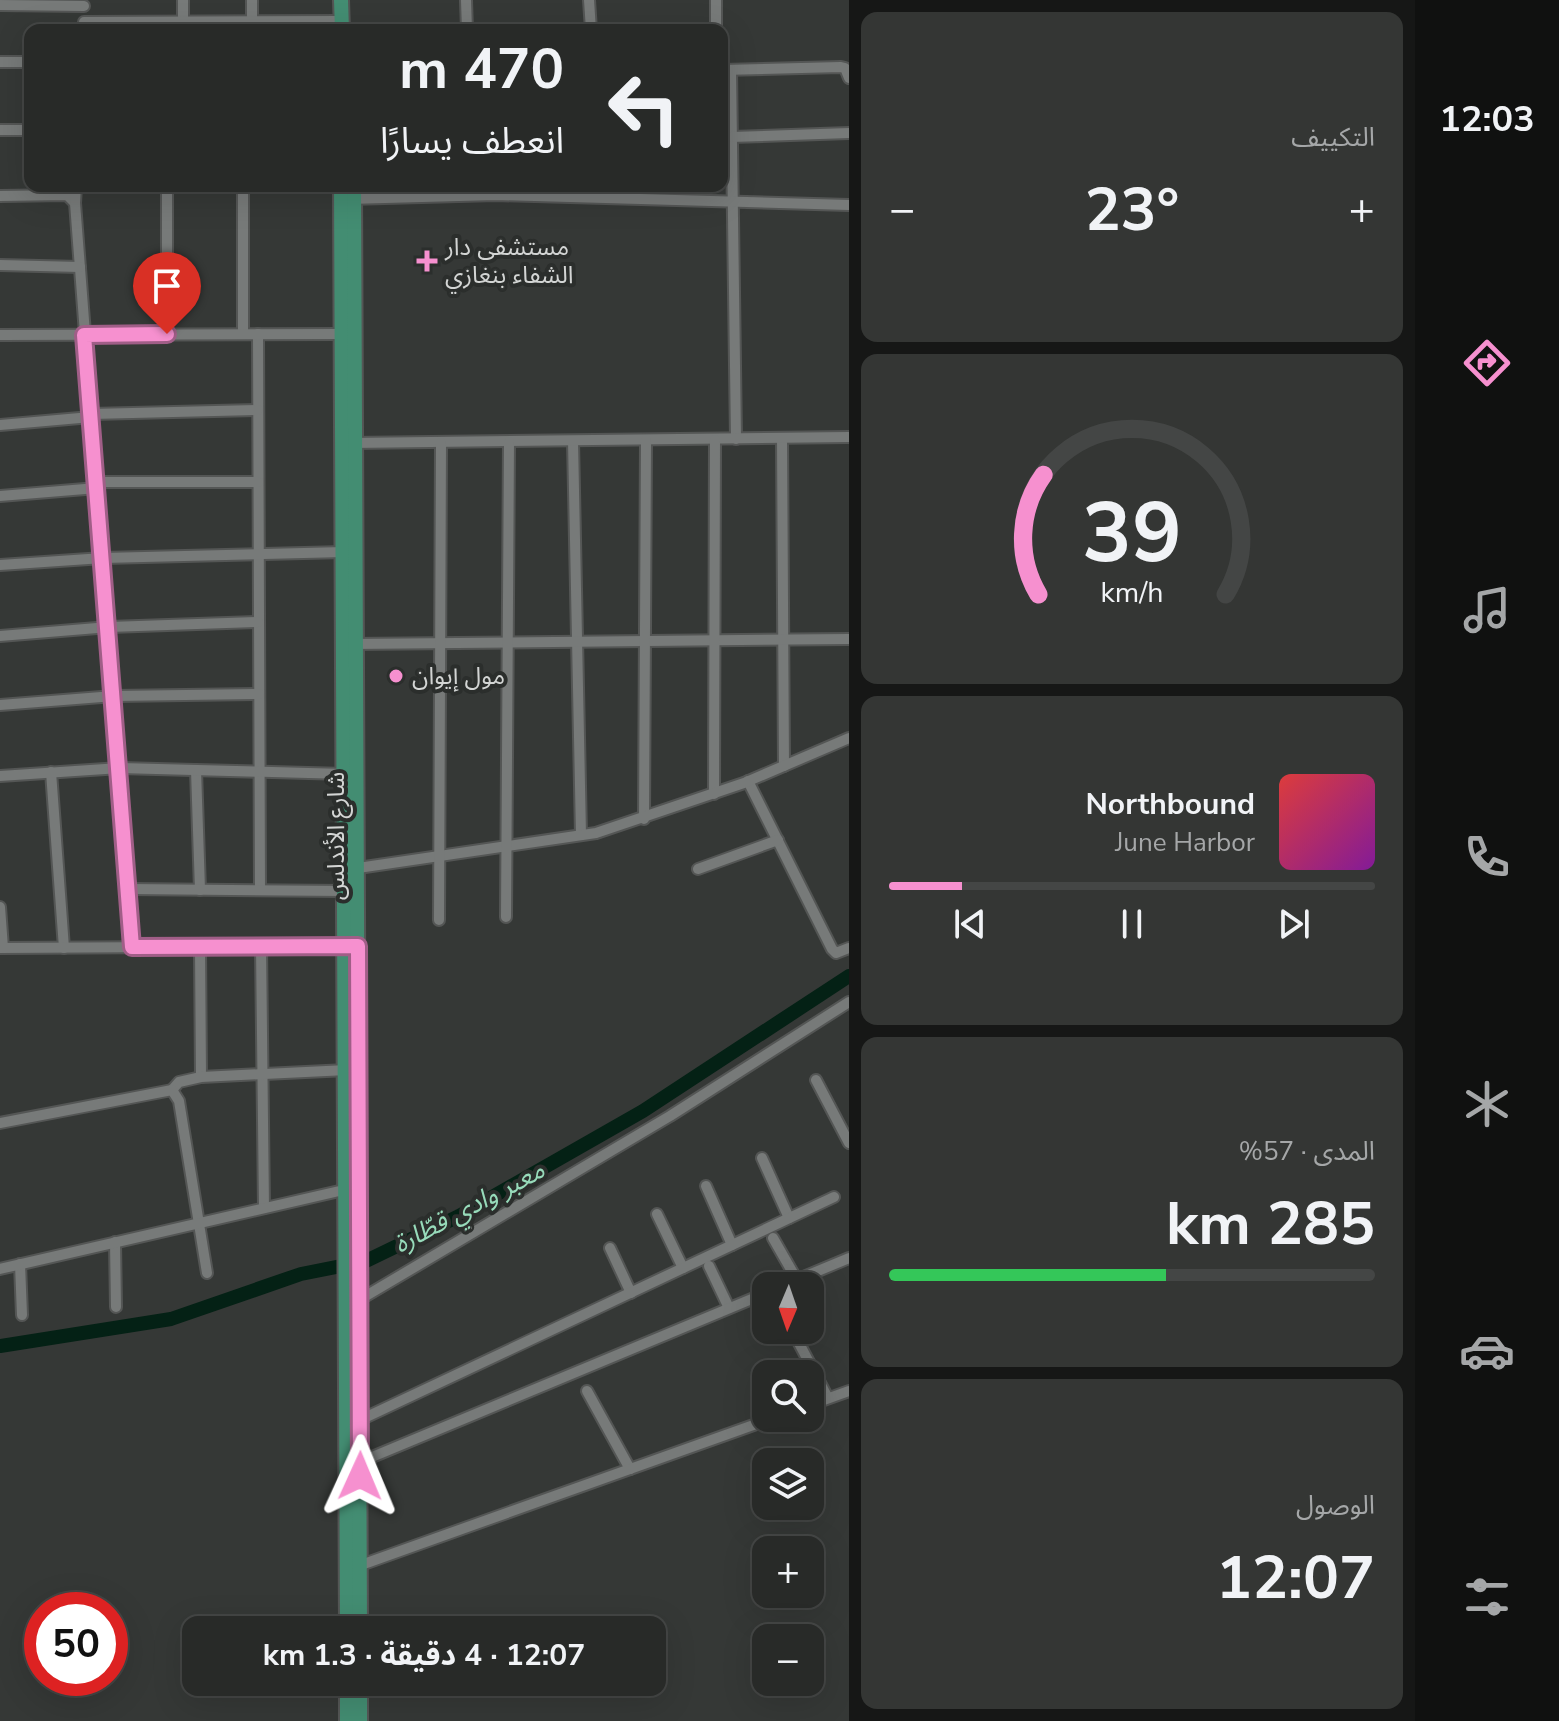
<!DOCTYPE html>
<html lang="ar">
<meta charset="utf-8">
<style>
body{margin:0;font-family:"Nunito Sans","Noto Sans Arabic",sans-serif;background:#343634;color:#f1f3f6;direction:rtl;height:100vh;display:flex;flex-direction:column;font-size:30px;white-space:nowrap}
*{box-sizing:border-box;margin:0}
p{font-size:26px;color:#a5a7a8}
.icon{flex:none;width:44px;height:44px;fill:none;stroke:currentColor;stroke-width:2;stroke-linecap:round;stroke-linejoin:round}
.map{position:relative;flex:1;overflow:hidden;direction:ltr}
.details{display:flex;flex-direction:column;gap:12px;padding:12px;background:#161716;width:566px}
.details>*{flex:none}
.top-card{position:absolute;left:24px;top:24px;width:704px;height:168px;border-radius:16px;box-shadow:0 8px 32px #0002,0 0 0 2px #444645;direction:rtl;background:#282a28;color:#f1f3f6;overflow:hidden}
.needle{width:52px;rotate:182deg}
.tools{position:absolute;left:752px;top:1272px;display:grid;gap:16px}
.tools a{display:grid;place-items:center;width:72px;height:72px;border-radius:16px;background:#282a28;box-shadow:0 8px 32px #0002,0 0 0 2px #444645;font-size:40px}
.speed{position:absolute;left:24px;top:1592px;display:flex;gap:16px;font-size:40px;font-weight:700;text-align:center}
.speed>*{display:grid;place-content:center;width:104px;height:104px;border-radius:50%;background:#282a28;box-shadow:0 8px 32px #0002,0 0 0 2px #444645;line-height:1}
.speed .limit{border:12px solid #d22;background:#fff;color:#111}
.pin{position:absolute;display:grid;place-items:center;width:68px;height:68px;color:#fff;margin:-82px -34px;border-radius:50% 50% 50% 0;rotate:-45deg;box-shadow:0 0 8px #0007}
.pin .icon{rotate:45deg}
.me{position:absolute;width:88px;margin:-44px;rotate:1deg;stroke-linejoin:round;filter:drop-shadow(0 0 6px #0008)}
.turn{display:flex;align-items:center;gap:28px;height:168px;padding:0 32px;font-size:36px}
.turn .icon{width:104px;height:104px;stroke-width:2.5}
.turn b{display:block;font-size:56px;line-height:68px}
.big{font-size:60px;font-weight:700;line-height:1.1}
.details .widget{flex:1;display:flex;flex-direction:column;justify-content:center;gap:12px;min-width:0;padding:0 28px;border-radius:16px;background:#343634}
.details .dial{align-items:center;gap:0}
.dial svg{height:208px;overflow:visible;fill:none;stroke:#444645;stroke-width:7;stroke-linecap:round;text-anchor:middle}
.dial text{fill:#f1f3f6;stroke:none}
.song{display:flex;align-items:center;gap:24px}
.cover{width:96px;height:96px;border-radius:12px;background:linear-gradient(135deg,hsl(0 70% 55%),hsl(290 70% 35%))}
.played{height:8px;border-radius:4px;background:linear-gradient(90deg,#f690cf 15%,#444645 15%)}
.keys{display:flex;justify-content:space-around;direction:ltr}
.heat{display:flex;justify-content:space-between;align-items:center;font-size:44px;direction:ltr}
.charge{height:12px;border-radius:6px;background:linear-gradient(90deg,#34c759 57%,#444645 0)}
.trip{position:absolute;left:182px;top:1616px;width:484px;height:80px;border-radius:16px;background:#282a28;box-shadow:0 8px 32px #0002,0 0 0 2px #444645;font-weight:700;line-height:80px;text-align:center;direction:rtl}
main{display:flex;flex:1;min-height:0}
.menu{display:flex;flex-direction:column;width:144px;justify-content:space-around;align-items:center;background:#101110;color:#a5a7a8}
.menu .icon{width:56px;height:56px}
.menu .active{color:#f690cf}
.menu b{font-size:36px;color:#f1f3f6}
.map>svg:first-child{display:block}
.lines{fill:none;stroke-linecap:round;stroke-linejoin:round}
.river{stroke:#042115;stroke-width:14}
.minor-casing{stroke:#545655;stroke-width:14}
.major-casing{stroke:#545655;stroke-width:18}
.minor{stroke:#777a79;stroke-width:10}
.major{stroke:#438d72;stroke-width:14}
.route-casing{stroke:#a05e87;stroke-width:20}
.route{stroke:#f690cf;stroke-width:14}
.poi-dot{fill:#f690cf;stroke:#2b2e2c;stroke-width:3}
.labels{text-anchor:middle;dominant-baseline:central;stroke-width:8;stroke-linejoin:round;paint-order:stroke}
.poi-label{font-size:24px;fill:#d3d5d4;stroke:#2b2e2c;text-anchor:start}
.street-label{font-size:24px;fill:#d3d5d4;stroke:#2b2e2c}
.water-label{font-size:26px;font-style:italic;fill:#97dbba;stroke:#2b2e2c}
</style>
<main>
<nav class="menu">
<b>12:03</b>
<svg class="icon active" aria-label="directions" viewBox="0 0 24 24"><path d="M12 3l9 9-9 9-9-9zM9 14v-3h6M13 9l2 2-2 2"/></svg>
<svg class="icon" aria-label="music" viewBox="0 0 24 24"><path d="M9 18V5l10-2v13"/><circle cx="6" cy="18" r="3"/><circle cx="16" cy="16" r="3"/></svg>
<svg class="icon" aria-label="phone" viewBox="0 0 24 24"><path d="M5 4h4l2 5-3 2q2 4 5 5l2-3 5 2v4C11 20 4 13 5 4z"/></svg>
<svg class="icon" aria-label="climate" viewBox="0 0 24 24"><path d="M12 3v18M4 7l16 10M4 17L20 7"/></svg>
<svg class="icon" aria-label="car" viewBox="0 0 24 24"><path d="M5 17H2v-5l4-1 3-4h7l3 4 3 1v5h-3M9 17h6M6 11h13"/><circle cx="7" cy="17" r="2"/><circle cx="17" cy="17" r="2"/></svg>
<svg class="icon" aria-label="filters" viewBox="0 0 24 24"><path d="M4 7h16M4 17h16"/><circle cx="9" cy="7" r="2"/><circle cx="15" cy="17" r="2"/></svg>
</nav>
<section class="details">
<div class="widget"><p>التكييف</p>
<div class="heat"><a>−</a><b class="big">23°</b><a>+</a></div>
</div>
<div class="widget dial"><svg viewBox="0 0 100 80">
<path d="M14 69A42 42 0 1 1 86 69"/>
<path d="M14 69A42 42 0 0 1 16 23" stroke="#f690cf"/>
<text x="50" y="56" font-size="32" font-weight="700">39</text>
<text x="50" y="72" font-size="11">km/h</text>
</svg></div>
<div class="widget">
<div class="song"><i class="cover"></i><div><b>Northbound</b><p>June Harbor</p></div></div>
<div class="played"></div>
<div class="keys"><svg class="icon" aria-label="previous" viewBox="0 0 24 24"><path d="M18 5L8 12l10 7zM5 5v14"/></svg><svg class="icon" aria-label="pause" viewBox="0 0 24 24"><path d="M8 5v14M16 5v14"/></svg><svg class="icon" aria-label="next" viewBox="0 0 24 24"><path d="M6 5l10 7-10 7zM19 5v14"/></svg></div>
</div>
<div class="widget"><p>المدى · 57%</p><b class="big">285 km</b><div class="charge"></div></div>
<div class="widget"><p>الوصول</p><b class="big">12:07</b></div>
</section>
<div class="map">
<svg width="849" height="1721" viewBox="0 0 849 1721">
<rect width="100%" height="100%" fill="#353836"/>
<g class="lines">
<!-- river -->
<polyline class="river" points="0,1346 171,1319 301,1274 366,1261 459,1216 643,1111 849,976"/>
<defs>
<g id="minor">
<polyline points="183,0 183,22"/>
<polyline points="252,0 252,21"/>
<polyline points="466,0 467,30"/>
<polyline points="589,0 591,30"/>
<polyline points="716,0 716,30"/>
<polyline points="0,5 84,6"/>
<polyline points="84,22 341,21"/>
<polyline points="625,30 716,29"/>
<polyline points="0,62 30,62"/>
<polyline points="722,70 841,67 845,68 849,78"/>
<polyline points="731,70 736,439"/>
<polyline points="0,130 30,130"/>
<polyline points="731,137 849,133"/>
<polyline points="243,186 243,334"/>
<polyline points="0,196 67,195 75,203 132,947"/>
<polyline points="348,199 496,195 849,205"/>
<polyline points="75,203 76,186"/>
<polyline points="0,265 80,267"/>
<polyline points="167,334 167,186"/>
<polyline points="258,334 260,890"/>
<polyline points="0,335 343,334"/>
<polyline points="91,414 258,410"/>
<polyline points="0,425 91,417"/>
<polyline points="782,438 784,766"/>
<polyline points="573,441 581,835"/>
<polyline points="351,443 849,437"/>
<polyline points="97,482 258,482"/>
<polyline points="0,496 97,488"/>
<polyline points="0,565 103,558 344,552"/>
<polyline points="0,636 109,627 258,622"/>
<polyline points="351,644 849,639"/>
<polyline points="0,705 114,696 259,694"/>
<polyline points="196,770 200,890"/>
<polyline points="51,772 64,948"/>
<polyline points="0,776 120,768 345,774"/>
<polyline points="748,781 832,949 836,953 849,948"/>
<polyline points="714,794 715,440"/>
<polyline points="644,819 646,440"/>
<polyline points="358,868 596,833 744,783 849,738"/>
<polyline points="698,869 778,840"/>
<polyline points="128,889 346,891"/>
<polyline points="0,907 3,948"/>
<polyline points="506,917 509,442"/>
<polyline points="439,920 441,443"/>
<polyline points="261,946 264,1208"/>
<polyline points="200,947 201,1077"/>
<polyline points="0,948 350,946"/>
<polyline points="816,1080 849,1143"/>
<polyline points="172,1090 179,1082 201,1077 347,1070"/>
<polyline points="0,1123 172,1090 179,1101 207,1273"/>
<polyline points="762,1158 789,1218"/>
<polyline points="706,1186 732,1245"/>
<polyline points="657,1214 683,1268"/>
<polyline points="773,1238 797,1280"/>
<polyline points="115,1242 116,1307"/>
<polyline points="610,1248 631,1293"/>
<polyline points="20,1264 22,1315"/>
<polyline points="709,1266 729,1308"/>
<polyline points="0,1269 348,1189"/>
<polyline points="782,1286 849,1258"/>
<polyline points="359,1300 670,1116 849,1002"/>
<polyline points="792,1330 828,1398"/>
<polyline points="587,1391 630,1469"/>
<polyline points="810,1405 849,1391"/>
<polyline points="360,1420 834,1197"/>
<polyline points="360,1462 766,1293"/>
<polyline points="361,1565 773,1418"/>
</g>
<g id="major">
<polyline points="341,0 342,30"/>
<polyline points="341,186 347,1630"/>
<polyline points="354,186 360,1630"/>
<polyline points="347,1721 347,1682"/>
<polyline points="360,1721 360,1682"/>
</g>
</defs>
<!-- minor casing -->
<use href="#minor" class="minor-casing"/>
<!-- major casing -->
<use href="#major" class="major-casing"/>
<!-- minor -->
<use href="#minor" class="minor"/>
<!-- major -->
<use href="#major" class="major"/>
</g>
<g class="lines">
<defs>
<polyline id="route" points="167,334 84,335 132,947 358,946 360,1476"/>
</defs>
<!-- route casing -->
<use href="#route" class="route-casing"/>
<!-- route -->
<use href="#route" class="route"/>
</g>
<!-- markers -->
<g class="poi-dot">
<path d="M423 249h8v8h8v8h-8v8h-8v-8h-8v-8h8z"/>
<circle cx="396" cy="676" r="8"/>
</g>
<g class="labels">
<!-- poi labels -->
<g class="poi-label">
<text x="445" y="247">مستشفى دار<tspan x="445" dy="28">الشفاء بنغازي</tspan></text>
<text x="412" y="676">مول إيوان</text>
</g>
<!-- street labels -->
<g class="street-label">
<text transform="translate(336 836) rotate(-90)">شارع الأندلس</text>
</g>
<!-- water labels -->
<g class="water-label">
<text transform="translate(469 1207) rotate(-28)">معبر وادي قطّارة</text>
</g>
</g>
</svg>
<div class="tools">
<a><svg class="needle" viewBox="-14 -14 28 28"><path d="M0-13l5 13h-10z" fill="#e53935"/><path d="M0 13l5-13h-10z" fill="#a5a7a8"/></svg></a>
<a><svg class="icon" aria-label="search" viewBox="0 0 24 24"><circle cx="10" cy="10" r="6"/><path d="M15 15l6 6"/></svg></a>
<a><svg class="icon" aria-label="layers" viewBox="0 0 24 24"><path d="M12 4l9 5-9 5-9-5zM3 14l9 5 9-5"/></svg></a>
<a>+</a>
<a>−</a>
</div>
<div class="speed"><div class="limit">50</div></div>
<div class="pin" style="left:167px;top:334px;background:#d93025"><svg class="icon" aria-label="arrive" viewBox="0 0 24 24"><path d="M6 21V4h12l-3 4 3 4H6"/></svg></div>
<svg class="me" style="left:360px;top:1476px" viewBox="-20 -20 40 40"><path d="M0-17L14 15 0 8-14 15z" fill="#f690cf" stroke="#fff" stroke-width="4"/></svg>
<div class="trip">12:07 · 4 دقيقة · 1.3 km</div>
<div class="top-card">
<div class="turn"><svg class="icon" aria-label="left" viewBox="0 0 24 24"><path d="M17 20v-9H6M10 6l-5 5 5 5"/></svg><div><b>470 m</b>انعطف يسارًا</div></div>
</div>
</div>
</main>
